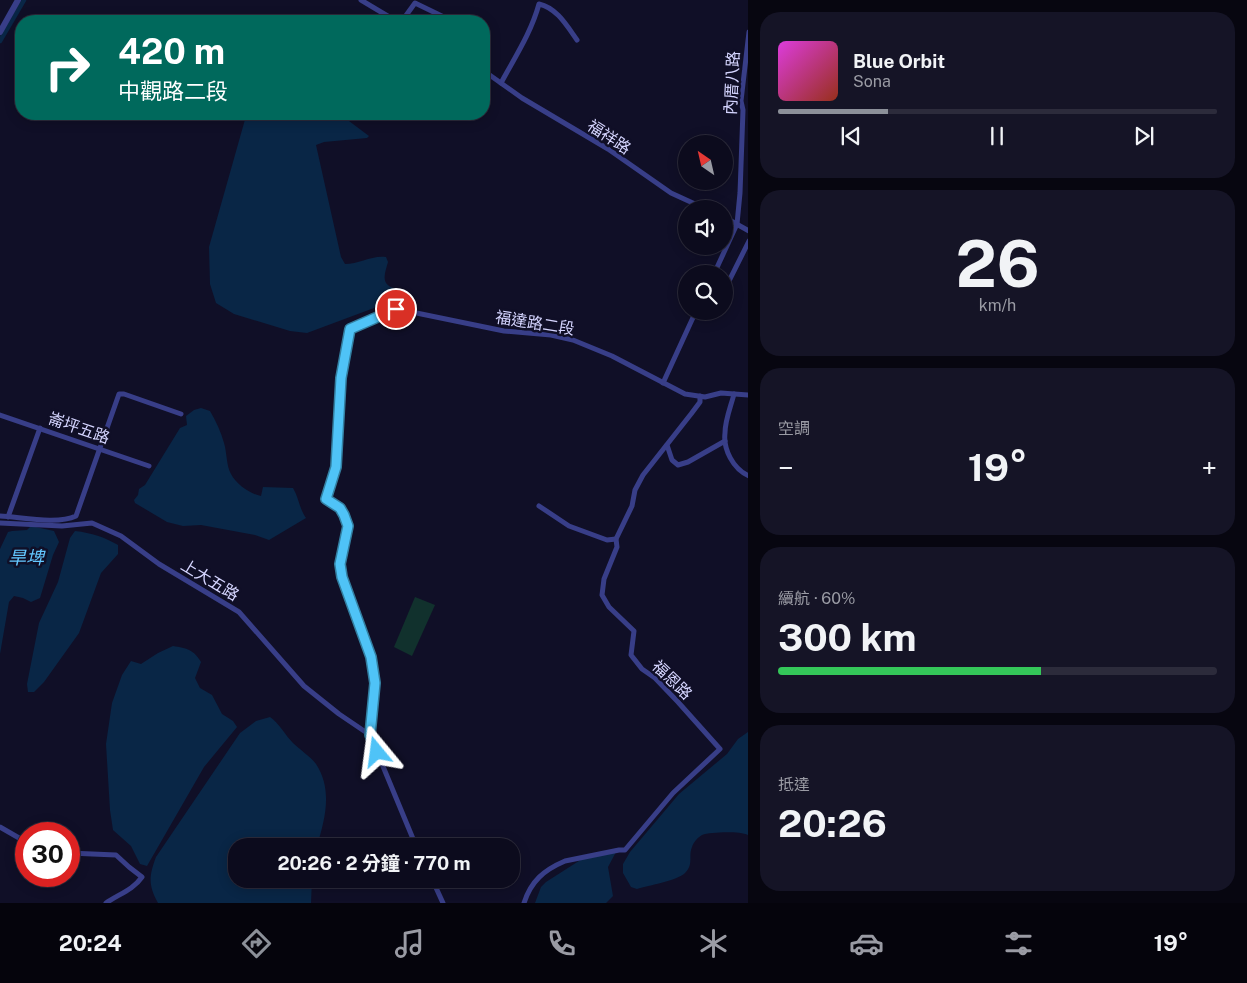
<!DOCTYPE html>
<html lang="zh-TW">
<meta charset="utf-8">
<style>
body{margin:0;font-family:"Public Sans","Noto Sans TC",sans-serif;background:#151426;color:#f1f3f6;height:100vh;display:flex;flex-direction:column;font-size:19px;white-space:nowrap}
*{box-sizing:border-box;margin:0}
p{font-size:16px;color:#9a9ba4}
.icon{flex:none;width:28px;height:28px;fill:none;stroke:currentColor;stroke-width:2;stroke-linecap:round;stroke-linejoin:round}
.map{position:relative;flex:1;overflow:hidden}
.details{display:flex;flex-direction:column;gap:12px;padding:12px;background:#070610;width:499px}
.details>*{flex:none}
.banner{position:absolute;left:15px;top:15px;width:475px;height:105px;border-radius:20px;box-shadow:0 2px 12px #0003,0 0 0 1px #2c2b3b;background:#00695c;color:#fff;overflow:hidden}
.needle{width:32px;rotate:326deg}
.tools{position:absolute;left:678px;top:135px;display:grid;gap:10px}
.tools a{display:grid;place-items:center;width:55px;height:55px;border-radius:50%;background:#0c0b1d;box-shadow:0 2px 12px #0003,0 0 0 1px #2c2b3b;font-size:25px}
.speed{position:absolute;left:15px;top:822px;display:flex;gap:10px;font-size:25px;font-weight:700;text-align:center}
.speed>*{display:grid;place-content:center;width:65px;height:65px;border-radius:50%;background:#0c0b1d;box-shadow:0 2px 12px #0003,0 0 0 1px #2c2b3b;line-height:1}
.speed .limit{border:8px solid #d22;background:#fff;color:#111}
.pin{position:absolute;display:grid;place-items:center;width:42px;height:42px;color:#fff;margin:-21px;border:2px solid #fff;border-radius:50%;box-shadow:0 1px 5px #0007}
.me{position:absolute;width:55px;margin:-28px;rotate:344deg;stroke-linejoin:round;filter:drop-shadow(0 0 4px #0008)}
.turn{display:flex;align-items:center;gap:18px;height:105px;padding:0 20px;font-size:22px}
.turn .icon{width:65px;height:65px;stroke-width:2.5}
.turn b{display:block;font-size:35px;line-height:42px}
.big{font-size:38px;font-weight:700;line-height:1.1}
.details .tile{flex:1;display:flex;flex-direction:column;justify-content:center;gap:8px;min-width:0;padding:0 18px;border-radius:20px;background:#151426}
.details .dial{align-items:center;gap:0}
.dial b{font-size:65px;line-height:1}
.song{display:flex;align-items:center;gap:15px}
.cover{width:60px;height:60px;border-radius:8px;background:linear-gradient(135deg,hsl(300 70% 55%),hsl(10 70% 35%))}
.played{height:5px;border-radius:2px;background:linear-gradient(90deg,#8c9099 25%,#2c2b3b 25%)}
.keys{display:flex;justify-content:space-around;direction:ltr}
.heat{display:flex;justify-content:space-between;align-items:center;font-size:28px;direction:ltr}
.charge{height:8px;border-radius:4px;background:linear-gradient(90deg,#34c759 60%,#2c2b3b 0)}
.trip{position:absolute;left:228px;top:838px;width:292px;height:50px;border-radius:20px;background:#0c0b1d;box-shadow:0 2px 12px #0003,0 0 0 1px #2c2b3b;font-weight:700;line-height:50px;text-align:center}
.tabs{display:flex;height:80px;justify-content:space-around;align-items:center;background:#05040c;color:#9a9ba4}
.tabs .icon{width:35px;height:35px}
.tabs .selected{color:#8c9099}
.tabs b{font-size:22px;color:#f1f3f6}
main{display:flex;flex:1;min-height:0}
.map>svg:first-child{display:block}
.green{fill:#11312d}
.water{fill:#092646}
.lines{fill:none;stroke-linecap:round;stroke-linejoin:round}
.canal{stroke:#092646;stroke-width:4.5}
.minor{stroke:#383e88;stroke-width:5}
.tertiary{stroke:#383e88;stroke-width:6}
.route-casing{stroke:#337fa1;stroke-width:12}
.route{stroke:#4fc3f7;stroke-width:9}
.labels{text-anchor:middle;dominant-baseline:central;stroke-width:5;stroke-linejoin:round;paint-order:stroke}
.street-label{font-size:16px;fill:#d5d5ff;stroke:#100f27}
.water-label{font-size:18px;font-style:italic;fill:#63c7ff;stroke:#100f27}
</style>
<main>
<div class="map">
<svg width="749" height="903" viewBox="0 0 749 903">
<rect width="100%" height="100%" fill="#100f27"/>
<!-- green -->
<polygon class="green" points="415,597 435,605 412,656 394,647"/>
<!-- water -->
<g class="water">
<path d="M 248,114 L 335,114 L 341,115 L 369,136 L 367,138 L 324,142 L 316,145 L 341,257 L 345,264 C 359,264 372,255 386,257 L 388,262 C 385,273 380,284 394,288 L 390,296 L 374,308 L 307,333 L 290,331 L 234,314 L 216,303 L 210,284 L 209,247 L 246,116 Z"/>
<path d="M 201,408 L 210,411 C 216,421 221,432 224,443 C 227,452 226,465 231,474 C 236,484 250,494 261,496 L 263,487 L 293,488 C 299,498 299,508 306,518 L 269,540 L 255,535 L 201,525 L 183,526 L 167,522 L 135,503 L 134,500 L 138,495 L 139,489 L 145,485 L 180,428 L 187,425 L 186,416 L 194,410 Z"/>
<polygon points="31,526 54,531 59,542 53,555 40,598 31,602 23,598 14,596 9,602 0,654 0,549 8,532 12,531 27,530"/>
<path d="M 75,531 C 92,533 104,537 118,545 L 118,554 L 101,573 L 79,633 L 44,682 L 34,692 L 28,692 L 27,684 L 39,623 L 58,582 L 70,538 Z"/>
<path d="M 173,646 C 187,648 194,650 201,662 L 195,678 L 200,688 L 212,695 L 222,714 L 233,721 L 237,727 L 204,767 L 147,866 L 140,864 L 131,846 L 113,830 L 110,810 L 106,744 L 112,703 L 122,675 L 131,661 L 141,664 L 158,653 Z"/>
<path d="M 270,717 C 279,723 285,735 293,743 C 300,750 310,756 316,764 C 333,790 325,819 317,846 L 236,846 L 236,879 L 312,879 L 311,903 L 158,903 C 148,885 149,876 156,857 L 240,733 L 256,721 Z"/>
<path d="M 748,732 L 748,835 C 739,831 711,832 702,835 C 698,837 693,843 692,847 C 688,856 694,864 685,873 C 677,881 649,885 637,889 L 631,887 L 623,873 L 623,864 L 630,852 L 679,794 L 727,754 L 738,739 Z"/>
<polygon points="616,852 608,867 613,896 606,903 535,903 541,887 546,882 582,859"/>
</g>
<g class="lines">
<!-- canal -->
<polyline class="canal" points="0,41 24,0"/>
<!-- minor -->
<g class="minor">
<polyline points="361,0 396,21"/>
<polyline points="402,21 415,3 448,19"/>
<polyline points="484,71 522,98 608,149 671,193 706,209"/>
<path d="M 501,83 C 515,57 531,33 539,4 C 557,8 567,26 577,40"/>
<polyline points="724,217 749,231"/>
<polyline points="714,274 737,224 740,193 743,110 741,101 749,32"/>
<polyline points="724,291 749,241"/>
<polyline points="663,383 696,311"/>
<path d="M 734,394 C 731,406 725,420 725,433 C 723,449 733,469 749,476"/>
<polyline points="0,415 149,466"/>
<polyline points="667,445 672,460 678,465 688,462 725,441"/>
<polyline points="539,506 569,526 607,540 616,539"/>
<path d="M 0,516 C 21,517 57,525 76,516 L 119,394 L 124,394 L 181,414"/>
<polyline points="8,517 40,428"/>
<polyline points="0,523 62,526 92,523 121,536 159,564 239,612 304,686 339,714 370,735"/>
<polyline points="0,827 26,842"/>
<polyline points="416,846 370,735 375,683 371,657 342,577 340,564 348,526 344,515 340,508 326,499 336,467 341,377 350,329 397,309 504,331 551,335 573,340 612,356 685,394 705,397 721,393 749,395"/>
<path d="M 69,853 L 116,855 L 129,867 L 142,877 C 133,890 119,894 106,903"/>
<polyline points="432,879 443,903"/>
<path d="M 524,903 C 531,881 544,870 565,861 L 619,850 L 625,850 L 673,793 L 720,749 L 678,702 L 655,678 L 642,669 L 631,655 L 634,631 L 609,607 L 602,595 L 604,579 L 617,547 L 616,539 L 632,506 L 635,490 L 643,475 L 691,414 L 700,402 L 700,396"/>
</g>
<!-- tertiary -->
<polyline class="tertiary" points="0,32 18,0"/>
</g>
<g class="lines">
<defs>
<polyline id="route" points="377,752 370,735 375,683 371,657 342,577 340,564 348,526 344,515 340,508 326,499 336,467 341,378 350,329 396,309"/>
</defs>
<!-- route casing -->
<use href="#route" class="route-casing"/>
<!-- route -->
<use href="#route" class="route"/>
</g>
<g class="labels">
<!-- street labels -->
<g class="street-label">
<text transform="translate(732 83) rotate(-87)">內厝八路</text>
<text transform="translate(609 137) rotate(33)">福祥路</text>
<text transform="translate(535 323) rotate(9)">福達路二段</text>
<text transform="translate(79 428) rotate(19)">崙坪五路</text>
<text transform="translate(210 580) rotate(31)">上大五路</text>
<text transform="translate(672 680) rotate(44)">福恩路</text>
</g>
<!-- water labels -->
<g class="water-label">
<text x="26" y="557">旱埤</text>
</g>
</g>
</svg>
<div class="tools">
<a><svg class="needle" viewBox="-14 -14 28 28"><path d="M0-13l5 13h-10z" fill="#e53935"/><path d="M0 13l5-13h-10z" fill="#9a9ba4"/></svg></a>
<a><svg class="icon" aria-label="sound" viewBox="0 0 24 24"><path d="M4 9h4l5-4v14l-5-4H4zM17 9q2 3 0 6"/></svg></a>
<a><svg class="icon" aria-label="search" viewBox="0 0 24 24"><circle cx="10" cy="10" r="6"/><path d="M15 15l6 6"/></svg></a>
</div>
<div class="speed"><div class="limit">30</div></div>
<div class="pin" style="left:396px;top:309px;background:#d93025"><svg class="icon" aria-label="arrive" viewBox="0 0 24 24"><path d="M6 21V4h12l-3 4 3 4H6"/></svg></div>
<svg class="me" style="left:377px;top:752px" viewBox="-20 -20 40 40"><path d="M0-17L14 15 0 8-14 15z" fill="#4fc3f7" stroke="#fff" stroke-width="4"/></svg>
<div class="trip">20:26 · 2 分鐘 · 770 m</div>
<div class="banner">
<div class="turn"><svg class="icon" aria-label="right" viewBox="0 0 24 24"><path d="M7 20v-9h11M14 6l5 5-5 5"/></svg><div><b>420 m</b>中觀路二段</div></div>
</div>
</div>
<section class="details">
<div class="tile">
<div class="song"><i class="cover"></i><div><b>Blue Orbit</b><p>Sona</p></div></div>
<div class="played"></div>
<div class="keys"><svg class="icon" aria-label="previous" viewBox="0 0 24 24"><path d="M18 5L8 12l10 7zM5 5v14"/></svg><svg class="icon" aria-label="pause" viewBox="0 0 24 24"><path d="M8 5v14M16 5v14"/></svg><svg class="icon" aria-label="next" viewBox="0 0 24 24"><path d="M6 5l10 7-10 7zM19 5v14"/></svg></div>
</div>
<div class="tile dial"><b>26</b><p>km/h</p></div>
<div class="tile"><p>空調</p>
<div class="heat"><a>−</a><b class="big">19°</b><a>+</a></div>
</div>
<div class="tile"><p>續航 · 60%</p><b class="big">300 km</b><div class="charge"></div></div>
<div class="tile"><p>抵達</p><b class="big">20:26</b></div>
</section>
</main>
<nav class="tabs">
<b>20:24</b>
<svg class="icon selected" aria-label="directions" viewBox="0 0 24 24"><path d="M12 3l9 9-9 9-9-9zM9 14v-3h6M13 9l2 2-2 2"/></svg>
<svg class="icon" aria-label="music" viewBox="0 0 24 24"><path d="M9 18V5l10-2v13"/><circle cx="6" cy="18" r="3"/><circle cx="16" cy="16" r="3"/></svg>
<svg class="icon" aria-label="phone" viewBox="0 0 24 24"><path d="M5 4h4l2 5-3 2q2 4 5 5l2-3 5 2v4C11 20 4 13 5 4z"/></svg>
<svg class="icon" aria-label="climate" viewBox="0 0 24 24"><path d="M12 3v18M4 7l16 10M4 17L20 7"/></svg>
<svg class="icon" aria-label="car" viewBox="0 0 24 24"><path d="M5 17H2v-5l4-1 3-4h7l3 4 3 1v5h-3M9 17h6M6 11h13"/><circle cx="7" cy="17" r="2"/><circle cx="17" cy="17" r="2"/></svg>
<svg class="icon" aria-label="filters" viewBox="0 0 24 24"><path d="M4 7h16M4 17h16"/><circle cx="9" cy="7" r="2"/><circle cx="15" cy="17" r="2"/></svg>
<b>19°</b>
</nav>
